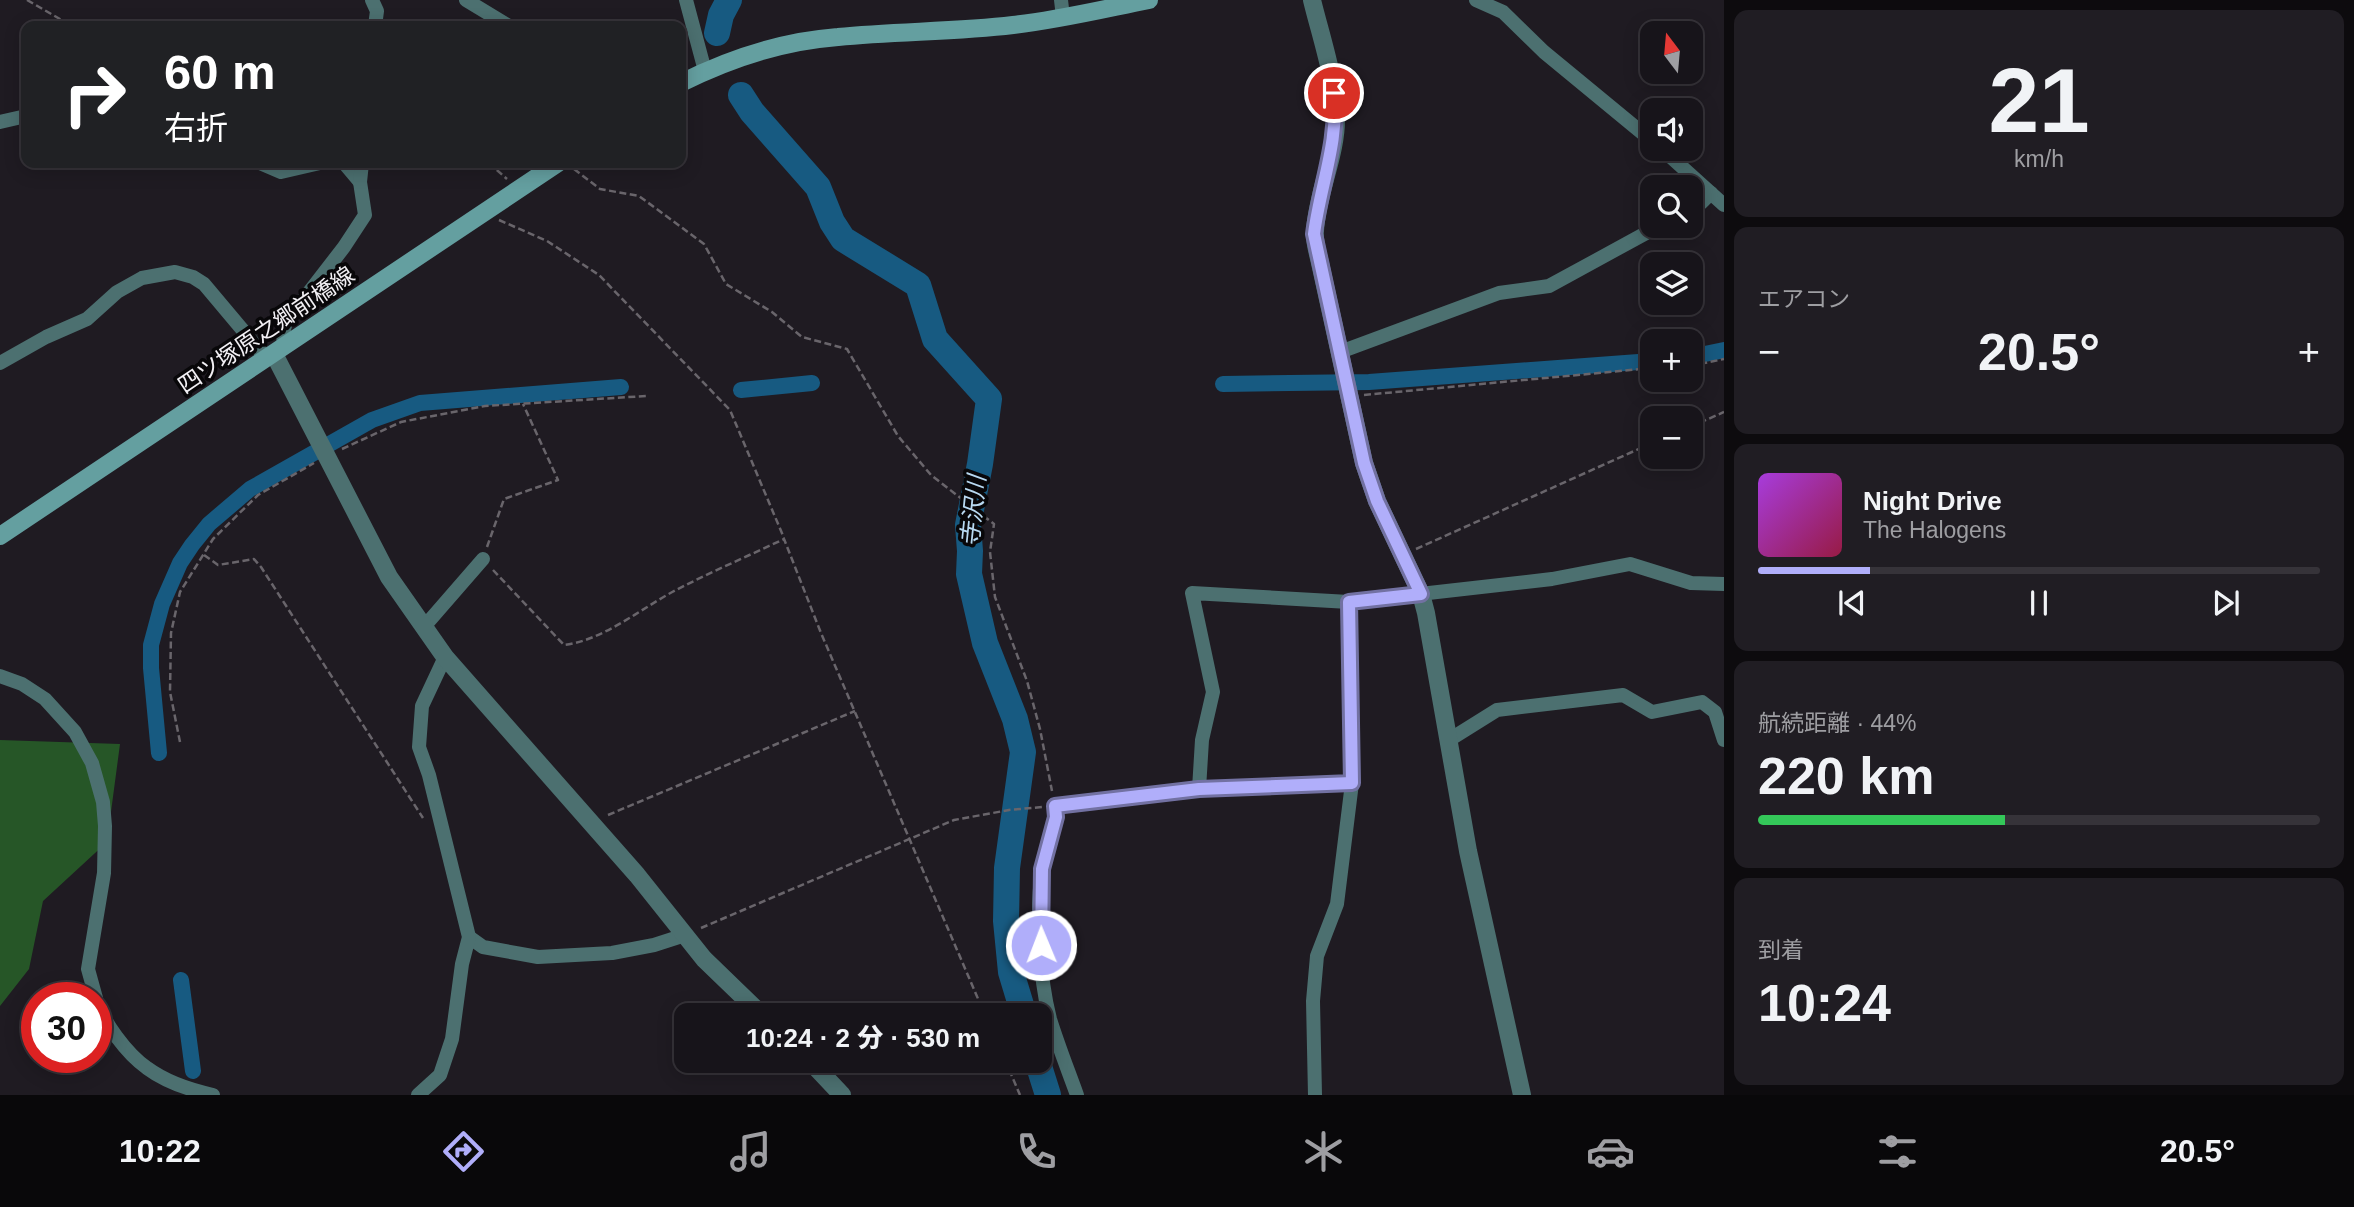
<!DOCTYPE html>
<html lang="ja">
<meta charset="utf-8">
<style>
body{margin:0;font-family:Arial,"Noto Sans JP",sans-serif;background:#201d23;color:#f1f3f6;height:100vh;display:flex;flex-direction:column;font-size:26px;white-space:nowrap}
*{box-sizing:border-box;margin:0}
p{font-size:23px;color:#9e9ea2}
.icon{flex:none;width:38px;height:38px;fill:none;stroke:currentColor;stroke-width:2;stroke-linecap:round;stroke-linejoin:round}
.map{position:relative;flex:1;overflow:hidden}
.panel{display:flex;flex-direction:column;gap:10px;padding:10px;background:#0d0b0e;width:630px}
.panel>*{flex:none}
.top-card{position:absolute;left:21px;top:21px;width:665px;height:147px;border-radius:14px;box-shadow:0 4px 18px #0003,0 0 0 2px #363339;background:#202124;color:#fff;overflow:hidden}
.needle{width:46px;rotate:344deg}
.fabs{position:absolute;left:1640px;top:21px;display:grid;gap:14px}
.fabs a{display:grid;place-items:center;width:63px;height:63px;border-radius:14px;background:#17141a;box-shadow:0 4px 18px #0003,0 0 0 2px #363339;font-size:35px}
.speed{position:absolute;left:21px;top:982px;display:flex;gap:14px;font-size:35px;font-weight:700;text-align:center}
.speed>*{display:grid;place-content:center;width:91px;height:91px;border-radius:50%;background:#17141a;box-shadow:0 4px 18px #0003,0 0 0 2px #363339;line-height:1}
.speed .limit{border:10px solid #d22;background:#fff;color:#111}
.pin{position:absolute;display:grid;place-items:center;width:60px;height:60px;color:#fff;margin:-30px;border:4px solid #fff;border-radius:50%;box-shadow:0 2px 7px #0007}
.me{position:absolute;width:77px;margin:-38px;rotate:359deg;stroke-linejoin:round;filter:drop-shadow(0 0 5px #0008)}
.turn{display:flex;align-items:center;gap:24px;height:147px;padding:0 28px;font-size:32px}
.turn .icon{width:91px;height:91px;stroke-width:2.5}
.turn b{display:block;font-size:49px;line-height:60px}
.big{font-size:52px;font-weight:800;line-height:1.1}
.panel .card{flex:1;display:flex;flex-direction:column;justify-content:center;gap:10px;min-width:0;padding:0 24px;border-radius:14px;background:#201d23}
.panel .dial{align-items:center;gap:0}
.dial b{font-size:91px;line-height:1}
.song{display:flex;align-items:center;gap:21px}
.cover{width:84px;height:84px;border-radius:10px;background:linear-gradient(135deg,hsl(280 70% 55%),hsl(340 70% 35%))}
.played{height:7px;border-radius:4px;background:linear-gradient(90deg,#b0aefa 20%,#363339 20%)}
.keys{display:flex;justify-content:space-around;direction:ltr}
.heat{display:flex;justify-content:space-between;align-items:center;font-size:38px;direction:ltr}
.charge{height:10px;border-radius:5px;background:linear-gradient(90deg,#34c759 44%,#363339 0)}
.trip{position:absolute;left:674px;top:1003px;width:378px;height:70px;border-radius:14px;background:#17141a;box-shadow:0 4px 18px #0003,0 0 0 2px #363339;font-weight:800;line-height:70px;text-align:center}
.tabs{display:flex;height:112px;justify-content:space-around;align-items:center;background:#09080a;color:#9e9ea2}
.tabs .icon{width:49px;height:49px}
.tabs .selected{color:#b0aefa}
.tabs b{font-size:32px;color:#f1f3f6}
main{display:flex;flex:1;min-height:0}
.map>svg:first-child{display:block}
.forest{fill:#265627}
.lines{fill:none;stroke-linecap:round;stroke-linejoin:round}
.canal{stroke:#175a81;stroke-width:16}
.river{stroke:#175a81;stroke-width:26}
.path{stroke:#69656b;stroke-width:2.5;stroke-dasharray:7 3.5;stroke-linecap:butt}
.minor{stroke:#4c7070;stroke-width:14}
.tertiary{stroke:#4c7070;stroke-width:18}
.secondary{stroke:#649fa0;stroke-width:18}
.route-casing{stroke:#7271a2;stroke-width:18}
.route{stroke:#b0aefa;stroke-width:12}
.labels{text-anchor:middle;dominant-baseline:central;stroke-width:7;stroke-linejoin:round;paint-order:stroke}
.street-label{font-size:23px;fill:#f2f0f4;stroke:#080709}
.water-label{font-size:24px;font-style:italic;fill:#b8d9f1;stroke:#080709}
</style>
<main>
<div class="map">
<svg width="1724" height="1095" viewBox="0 0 1724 1095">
<rect width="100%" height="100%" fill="#1f1b22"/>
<!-- forest -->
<polygon class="forest" points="0,740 120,744 107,842 43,901 29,969 0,1006"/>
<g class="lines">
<!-- canal -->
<g class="canal">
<polyline points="1690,357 1724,350"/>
<polyline points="1223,384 1369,382 1652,361"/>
<polyline points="741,390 812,383"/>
<polyline points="159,753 151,668 151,645 162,604 180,563 192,545 209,524 250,489 372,420 420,403 621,387"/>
<polyline points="181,980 193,1071"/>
</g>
<!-- river -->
<g class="river">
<polyline points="717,33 721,15 729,0"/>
<polyline points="741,95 752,112 818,187 832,222 843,239 918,285 935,339 989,399 980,464 968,525 970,551 969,574 985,643 1015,719 1023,752 1007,868 1006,921 1011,972 1024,1015"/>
<polyline points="1037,1060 1048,1095"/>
</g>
<!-- path -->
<g class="path">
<polyline points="27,0 72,26"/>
<polyline points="489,163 507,179"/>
<polyline points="574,169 600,189 639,196 704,244 726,284 772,312 802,337 847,349 898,436 931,475 994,524 990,552 995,597 1027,681 1040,729 1052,791"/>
<polyline points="499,220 547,241 599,275 730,410 784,538"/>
<polyline points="1690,366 1724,359"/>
<polyline points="1364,395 1652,368"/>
<polyline points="1690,427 1724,412"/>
<polyline points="342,449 401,422 485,406 646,396"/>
<polyline points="487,547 504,499 558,480 523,404"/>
<polyline points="1416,549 1652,443"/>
<polyline points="204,555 218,565 254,559 261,567 423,818"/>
<path d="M 493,570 L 564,645 C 604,640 640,609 676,590 C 711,572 748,556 784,539 L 821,633 L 985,1015"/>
<polyline points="180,742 170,692 171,633 180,592 213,539 258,495 314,463"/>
<polyline points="608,815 855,711"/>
<polyline points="701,928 954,820 1009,810 1042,807"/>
<polyline points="1005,1060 1020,1095"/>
</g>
<!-- minor -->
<g class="minor">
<polyline points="372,0 377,11 375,26"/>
<polyline points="466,0 509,26"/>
<polyline points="686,0 705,71"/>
<polyline points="1061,0 1063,17"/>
<polyline points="1476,0 1503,12 1544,52 1652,141"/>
<polyline points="0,122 26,116"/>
<polyline points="1662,149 1724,205"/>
<polyline points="260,163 281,172 320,163"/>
<polyline points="344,163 360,182"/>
<polyline points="1690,208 1701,203 1711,193"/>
<polyline points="284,348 283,333 286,322 344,247 365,215 360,182 362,163"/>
<polyline points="1340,352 1499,293 1549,286 1659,226"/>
<polyline points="0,363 46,337 87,319 117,292 142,278 175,272 193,277 204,284 267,359"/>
<polyline points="423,628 483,559"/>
<polyline points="0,676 22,684 45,699 75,732 92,763 103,802 105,826 104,873 88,969 96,998"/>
<polyline points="1449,740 1497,710 1623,695 1652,712 1702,702 1715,712 1724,740"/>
<polyline points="1199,789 1202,740 1213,692 1192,593 1349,602"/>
<polyline points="469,937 483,947 538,957 612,953 654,945 685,935"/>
<path d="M 96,999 C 103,1022 127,1054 147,1068 C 166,1082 190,1090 213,1095"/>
<polyline points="418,1095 440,1075 452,1039 462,964 469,937 429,775 419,747 422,706 445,657"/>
<path d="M 1077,1095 C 1068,1070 1058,1045 1050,1019 C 1039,977 1036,912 1042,869 C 1045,847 1057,828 1055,806 L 1199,789 L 1352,783"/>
<polyline points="1315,1095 1313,1001 1317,956 1337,904 1352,783 1349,602 1552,579 1630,564 1691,583 1724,584"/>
</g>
<!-- tertiary -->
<g class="tertiary">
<path d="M 1312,0 C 1321,37 1335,77 1336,116 C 1337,155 1317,192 1315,231 C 1314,242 1318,253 1320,263 L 1364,463 L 1377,501 L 1421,594 L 1426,613 L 1468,851 L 1522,1095"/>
<polyline points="274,354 389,577 445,657 637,875 704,959 762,1015"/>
<polyline points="809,1060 842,1095"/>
</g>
<!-- secondary -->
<g class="secondary">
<path d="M 681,83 C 729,59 784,41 838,37 C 896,31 955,32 1013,25 C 1059,20 1104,9 1149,0"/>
<polyline points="0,536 558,163"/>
</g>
</g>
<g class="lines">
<defs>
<path id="route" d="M 1041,945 L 1042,869 L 1056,817 L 1055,806 L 1199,789 L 1352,783 L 1349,602 L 1421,594 L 1377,501 L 1364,463 L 1314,234 C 1320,186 1339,142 1334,93"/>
</defs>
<!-- route casing -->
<use href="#route" class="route-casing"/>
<!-- route -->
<use href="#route" class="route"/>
</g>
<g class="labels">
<!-- street labels -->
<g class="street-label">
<text transform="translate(266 330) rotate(-34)">四ツ塚原之郷前橋線</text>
</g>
<!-- water labels -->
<g class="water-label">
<text transform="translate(973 511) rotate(-84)">寺沢川</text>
</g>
</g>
</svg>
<div class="fabs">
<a><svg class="needle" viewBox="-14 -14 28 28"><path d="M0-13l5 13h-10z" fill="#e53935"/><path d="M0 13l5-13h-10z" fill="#9e9ea2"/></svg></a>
<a><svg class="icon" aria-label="sound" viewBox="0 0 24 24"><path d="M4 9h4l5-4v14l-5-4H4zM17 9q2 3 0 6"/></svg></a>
<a><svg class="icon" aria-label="search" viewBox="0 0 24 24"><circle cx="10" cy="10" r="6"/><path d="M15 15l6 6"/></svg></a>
<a><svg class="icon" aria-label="layers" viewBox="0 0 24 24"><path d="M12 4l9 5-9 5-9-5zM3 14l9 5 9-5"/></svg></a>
<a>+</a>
<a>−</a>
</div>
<div class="speed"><div class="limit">30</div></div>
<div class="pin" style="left:1334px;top:93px;background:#d93025"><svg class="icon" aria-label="arrive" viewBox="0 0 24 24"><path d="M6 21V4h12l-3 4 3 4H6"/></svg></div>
<svg class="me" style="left:1041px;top:945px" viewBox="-20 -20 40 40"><circle r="17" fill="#b0aefa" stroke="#fff" stroke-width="3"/><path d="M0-11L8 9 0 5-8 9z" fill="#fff"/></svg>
<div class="trip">10:24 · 2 分 · 530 m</div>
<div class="top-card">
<div class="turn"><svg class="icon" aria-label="right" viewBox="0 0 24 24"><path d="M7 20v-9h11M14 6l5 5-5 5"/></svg><div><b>60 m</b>右折</div></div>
</div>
</div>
<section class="panel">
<div class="card dial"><b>21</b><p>km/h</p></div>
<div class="card"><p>エアコン</p>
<div class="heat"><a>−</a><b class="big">20.5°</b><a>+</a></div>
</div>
<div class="card">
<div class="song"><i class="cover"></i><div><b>Night Drive</b><p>The Halogens</p></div></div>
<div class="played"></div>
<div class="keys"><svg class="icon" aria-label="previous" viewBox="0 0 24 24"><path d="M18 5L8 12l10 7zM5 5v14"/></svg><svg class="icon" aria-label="pause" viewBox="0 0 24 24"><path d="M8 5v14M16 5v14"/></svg><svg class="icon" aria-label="next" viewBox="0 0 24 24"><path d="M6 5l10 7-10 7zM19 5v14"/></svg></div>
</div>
<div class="card"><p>航続距離 · 44%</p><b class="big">220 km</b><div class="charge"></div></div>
<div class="card"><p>到着</p><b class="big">10:24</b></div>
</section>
</main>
<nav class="tabs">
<b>10:22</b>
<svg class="icon selected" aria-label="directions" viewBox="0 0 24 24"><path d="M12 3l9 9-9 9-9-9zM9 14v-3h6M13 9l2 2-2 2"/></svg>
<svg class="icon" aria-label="music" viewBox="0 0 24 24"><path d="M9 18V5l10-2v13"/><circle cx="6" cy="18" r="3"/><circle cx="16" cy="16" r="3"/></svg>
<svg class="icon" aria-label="phone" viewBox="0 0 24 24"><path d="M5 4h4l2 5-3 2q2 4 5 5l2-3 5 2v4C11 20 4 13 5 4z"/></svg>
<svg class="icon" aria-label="climate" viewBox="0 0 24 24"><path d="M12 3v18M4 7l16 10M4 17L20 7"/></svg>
<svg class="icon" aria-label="car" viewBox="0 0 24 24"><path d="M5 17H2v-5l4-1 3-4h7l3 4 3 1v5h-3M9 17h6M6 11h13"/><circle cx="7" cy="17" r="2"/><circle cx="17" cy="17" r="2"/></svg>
<svg class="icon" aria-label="filters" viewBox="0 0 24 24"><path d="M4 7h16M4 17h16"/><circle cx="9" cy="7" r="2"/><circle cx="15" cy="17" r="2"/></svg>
<b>20.5°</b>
</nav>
